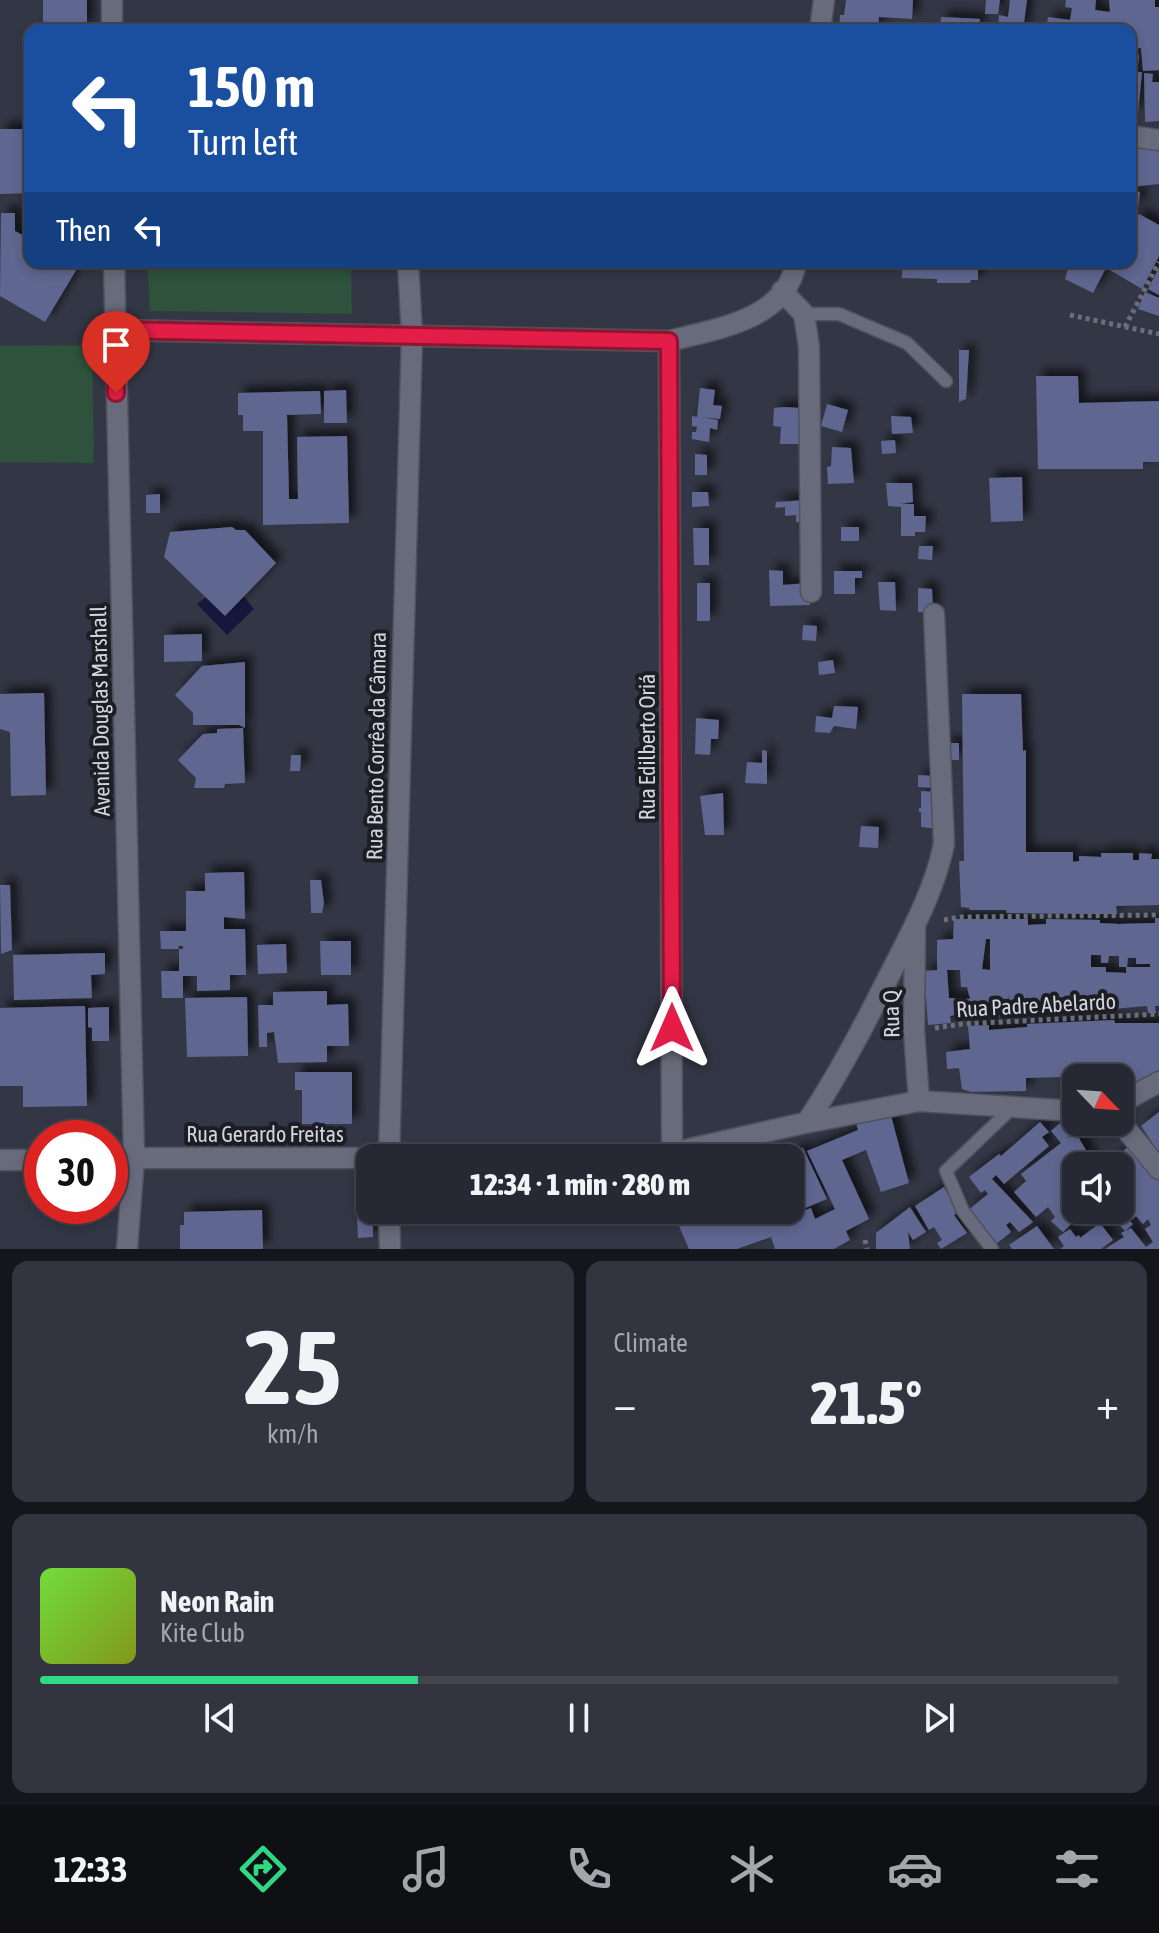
<!DOCTYPE html>
<meta charset="utf-8">
<style>
body{margin:0;font-family:"Asap Condensed",sans-serif;background:#32343f;color:#f1f3f6;height:100vh;display:flex;flex-direction:column;font-size:30px;white-space:nowrap}
*{box-sizing:border-box;margin:0}
p{font-size:26px;color:#a4a6ac}
.icon{flex:none;width:44px;height:44px;fill:none;stroke:currentColor;stroke-width:2;stroke-linecap:round;stroke-linejoin:round}
.map{position:relative;height:1249px;overflow:hidden}
.panel{display:flex;flex-direction:column;gap:12px;padding:12px;background:#15161c;flex:1}
.panel>*{flex:none}
.banner{position:absolute;left:24px;top:24px;width:1112px;height:244px;border-radius:16px;box-shadow:0 4px 12px #0003,0 0 0 2px #42444e;background:#1a4fa0;color:#fff;overflow:hidden}
.needle{width:52px;rotate:115deg}
.buttons{position:absolute;left:1062px;top:1064px;display:grid;gap:16px}
.buttons a{display:grid;place-items:center;width:72px;height:72px;border-radius:16px;background:#262833;box-shadow:0 4px 12px #0003,0 0 0 2px #42444e;font-size:40px}
.speed{position:absolute;left:24px;top:1120px;display:flex;gap:16px;font-size:40px;font-weight:700;text-align:center}
.speed>*{display:grid;place-content:center;width:104px;height:104px;border-radius:50%;background:#262833;box-shadow:0 4px 12px #0003,0 0 0 2px #42444e;line-height:1}
.speed .limit{border:12px solid #d22;background:#fff;color:#111}
.pin{position:absolute;display:grid;place-items:center;width:68px;height:68px;color:#fff;margin:-82px -34px;border-radius:50% 50% 50% 0;rotate:-45deg;box-shadow:0 0 8px #0007}
.pin .icon{rotate:45deg}
.me{position:absolute;width:88px;margin:-44px;rotate:0deg;stroke-linejoin:round;filter:drop-shadow(0 0 6px #0008)}
.turn{display:flex;align-items:center;gap:28px;height:168px;padding:0 32px;font-size:36px}
.turn .icon{width:104px;height:104px;stroke-width:2.5}
.turn b{display:block;font-size:56px;line-height:68px}
.then{display:flex;align-items:center;height:76px;padding:0 32px;background:#0003;gap:16px;font-size:30px}
.big{font-size:60px;font-weight:800;line-height:1.1}
.panel .tile{flex:1;display:flex;flex-direction:column;justify-content:center;gap:12px;min-width:0;padding:0 28px;border-radius:16px;background:#32343f}
.panel .dial{align-items:center;gap:0}
.dial b{font-size:104px;line-height:1}
.song{display:flex;align-items:center;gap:24px}
.cover{width:96px;height:96px;border-radius:12px;background:linear-gradient(135deg,hsl(100 70% 55%),hsl(70 70% 35%))}
.played{height:8px;border-radius:4px;background:linear-gradient(90deg,#2fd883 35%,#42444e 35%)}
.keys{display:flex;justify-content:space-around;direction:ltr}
.heat{display:flex;justify-content:space-between;align-items:center;font-size:44px;direction:ltr}
.panel .tiles{flex:1;display:grid;gap:12px;grid-template-columns:1fr 1fr}
.tile:last-child{grid-column:span 2}
.trip{position:absolute;left:356px;top:1144px;width:448px;height:80px;border-radius:16px;background:#262833;box-shadow:0 4px 12px #0003,0 0 0 2px #42444e;font-weight:800;line-height:80px;text-align:center}
.tabs{display:flex;height:128px;justify-content:space-around;align-items:center;background:#0f1014;color:#a4a6ac}
.tabs .icon{width:56px;height:56px}
.tabs .current{color:#2fd883}
.tabs b{font-size:36px;color:#f1f3f6}
.map>svg:first-child{display:block}
.green{fill:#2e523b}
.water{fill:#15183b}
.building{fill:#5f668f;fill-rule:evenodd;filter:url(#shadow)}
.lines{fill:none;stroke-linecap:round;stroke-linejoin:round}
.service-casing{stroke:#4f515c;stroke-width:15}
.minor-casing{stroke:#4f515c;stroke-width:23}
.path{stroke:#6c6e7a;stroke-width:5;stroke-dasharray:4 4;stroke-linecap:butt}
.service{stroke:#686b7b;stroke-width:12}
.minor{stroke:#686b7b;stroke-width:20}
.route-casing{stroke:#92132f;stroke-width:20}
.route{stroke:#e11d48;stroke-width:14}
.labels{text-anchor:middle;dominant-baseline:central;stroke-width:8;stroke-linejoin:round;paint-order:stroke}
.street-label{font-size:22px;fill:#d3d5de;stroke:#1c1e24}
</style>
<div class="map">
<svg width="1159" height="1249" viewBox="0 0 1159 1249">
<defs>
<filter id="shadow"><feDropShadow dx="7" dy="-7" stdDeviation="4" flood-color="#0009"/></filter>
</defs>
<rect width="100%" height="100%" fill="#333644"/>
<!-- green -->
<g class="green">
<polygon points="147,262 351,262 352,314 150,311"/>
<polygon points="92,345 94,463 0,462 0,346"/>
</g>
<!-- water -->
<polygon class="water" points="213,592 241,593 254,609 227,635 197,604"/>
<!-- building -->
<g class="building">
<rect x="43" y="0" width="44" height="29"/>
<polygon points="846,0 913,0 912,19 879,17 878,30 839,30 840,15 844,15"/>
<polygon points="986,0 1000,0 998,14 985,14"/>
<polygon points="1010,0 1027,0 1023,30 998,30 999,15 1008,17"/>
<polygon points="1066,0 1096,0 1095,10 1110,12 1109,0 1155,0 1155,7 1159,7 1159,70 1143,71 1141,48 1138,48 1138,42 1130,42 1130,30 1046,30 1048,17 1070,20 1072,8 1065,7"/>
<polygon points="941,17 980,19 979,30 940,30"/>
<polygon points="1130,54 1139,55 1137,72 1142,72 1138,113 1130,112"/>
<polygon points="1144,73 1153,74 1152,82 1159,82 1159,121 1145,122"/>
<polygon points="0,129 30,129 30,193 0,194"/>
<polygon points="1130,141 1159,141 1159,184 1130,187"/>
<polygon points="1130,191 1140,192 1138,208 1130,206"/>
<rect x="22" y="202" width="8" height="31"/>
<polygon points="1,213 15,213 15,231 30,239 30,262 69,262 78,267 45,322 0,296"/>
<polygon points="1139,214 1159,225 1159,256 1142,289 1110,270 1114,262 1130,262 1130,232"/>
<polygon points="902,262 973,262 973,267 978,267 978,280 971,280 970,283 937,283 937,279 902,278"/>
<polygon points="1070,262 1109,262 1093,293 1065,279"/>
<polygon points="1159,268 1159,295 1148,289"/>
<polygon points="1145,292 1159,298 1159,316 1138,309"/>
<polygon points="959,350 969,350 966,399 959,402"/>
<polygon points="1036,376 1078,376 1079,403 1159,401 1159,462 1143,462 1143,469 1038,469"/>
<polygon points="700,388 715,390 713,405 722,406 720,419 701,417 718,420 717,430 710,428 709,442 692,439 692,432 696,432 697,427 692,426 692,416 697,417"/>
<polygon points="346,390 347,423 324,423 324,391"/>
<polygon points="320,391 321,414 287,415 289,499 298,499 297,437 347,436 349,523 263,525 263,431 243,431 243,415 238,415 238,393"/>
<polygon points="827,404 848,410 842,432 821,426"/>
<polygon points="784,407 800,408 799,444 780,444 781,427 773,426 774,408"/>
<polygon points="891,416 911,417 913,433 892,434"/>
<polygon points="895,440 896,453 882,454 881,441"/>
<polygon points="832,447 851,448 854,483 828,484 827,467 831,466"/>
<polygon points="695,454 707,455 707,475 695,475"/>
<polygon points="1022,477 1023,521 991,522 989,478"/>
<polygon points="886,483 912,483 913,502 900,504 914,504 914,516 926,516 925,532 915,532 915,536 901,536 901,507 888,506"/>
<polygon points="692,492 708,492 709,506 692,507"/>
<polygon points="160,494 160,513 146,513 146,495"/>
<polygon points="807,500 807,522 796,522 796,515 785,516 785,507 775,508 776,502"/>
<polygon points="232,527 236,530 245,530 276,563 225,616 164,557 170,532"/>
<rect x="841" y="527" width="18" height="14"/>
<polygon points="693,528 709,528 709,565 694,565"/>
<polygon points="919,546 933,546 932,560 918,559"/>
<polygon points="769,570 783,571 783,585 809,583 810,605 770,606"/>
<polygon points="834,571 862,571 862,578 855,578 855,594 834,594"/>
<polygon points="878,582 895,582 896,611 880,610"/>
<rect x="697" y="583" width="13" height="38"/>
<polygon points="918,588 932,589 933,613 918,612"/>
<polygon points="803,625 817,626 816,641 802,640"/>
<polygon points="202,634 202,661 164,662 164,635"/>
<polygon points="833,660 835,673 819,675 818,662"/>
<polygon points="245,662 245,728 239,725 193,725 193,713 175,695 202,666"/>
<polygon points="44,693 46,795 11,796 10,732 0,729 0,694"/>
<polygon points="962,694 1021,694 1023,751 1026,750 1026,852 1073,852 1073,862 1079,861 1079,856 1101,857 1101,853 1133,853 1133,860 1139,860 1139,853 1152,854 1151,859 1159,859 1159,905 1116,906 1117,914 1098,914 1007,913 1006,910 970,910 969,908 961,907 959,861 964,861"/>
<polygon points="834,706 858,707 856,729 834,726 830,733 815,732 816,716 832,718"/>
<polygon points="696,718 719,720 718,739 711,739 710,755 695,754"/>
<polygon points="243,728 245,783 225,784 224,788 194,788 196,778 178,760 203,734 217,733 217,729"/>
<polygon points="944,743 959,743 959,760 945,760"/>
<polygon points="762,750 767,751 767,784 745,783 747,762 762,763"/>
<polygon points="291,755 301,755 300,771 290,771"/>
<polygon points="918,775 936,776 936,788 918,787"/>
<polygon points="921,791 937,792 937,811 930,812 938,813 938,829 921,827 921,812 919,812 919,808 921,808"/>
<polygon points="723,793 724,835 705,835 700,796"/>
<polygon points="861,826 879,827 878,848 859,847"/>
<polygon points="244,872 245,919 224,917 224,929 245,929 246,975 230,975 230,990 197,991 197,976 183,976 183,998 162,998 161,971 179,971 179,949 183,949 183,946 178,946 179,949 161,949 160,931 186,931 186,891 205,891 205,873"/>
<polygon points="310,880 321,880 324,903 322,913 311,913"/>
<polygon points="0,885 10,885 12,950 1,954"/>
<path d="M 1155,918 L 1159,918 L 1159,1006 L 1155,1006 L 1156,1013 L 1148,1013 L 1147,1006 L 1065,1013 L 1065,1009 L 1047,1011 L 1047,1014 L 1018,1016 L 1018,1011 L 1010,1012 L 1008,994 L 1008,1016 L 991,1017 L 991,1012 L 963,1013 L 950,1016 L 951,1023 L 928,1025 L 924,971 L 937,970 L 937,940 L 953,939 L 954,919 L 1028,919 L 1028,925 L 1046,924 L 1046,919 L 1100,920 L 1100,923 L 1119,924 L 1155,923 ZM 986,939 L 990,939 L 990,970 L 982,969 ZM 1091,955 L 1101,955 L 1101,963 L 1108,963 L 1109,956 L 1119,956 L 1119,967 L 1126,967 L 1126,973 L 1106,972 L 1106,967 L 1091,967 ZM 1128,958 L 1136,958 L 1136,964 L 1150,964 L 1150,967 L 1127,967 ZM 947,970 L 960,970 L 961,987 L 967,987 L 970,999 L 949,998 Z"/>
<polygon points="320,941 351,941 351,975 321,975"/>
<polygon points="286,944 287,973 258,974 257,945"/>
<polygon points="105,953 105,974 91,975 92,998 14,1000 13,955"/>
<polygon points="327,991 327,1005 348,1004 349,1046 327,1046 327,1062 278,1063 274,1032 267,1033 267,1047 259,1047 258,1005 273,1005 273,992"/>
<polygon points="247,997 248,1056 187,1057 185,998"/>
<polygon points="85,1006 87,1106 23,1107 23,1086 0,1086 0,1008"/>
<polygon points="109,1007 109,1041 92,1041 92,1028 88,1027 88,1008"/>
<polygon points="1114,1020 1115,1023 1159,1023 1159,1070 1144,1078 1144,1086 1121,1090 1120,1078 1076,1078 1076,1087 1062,1082 1062,1077 1026,1078 1026,1091 971,1092 962,1089 959,1068 947,1069 946,1052 970,1049 968,1026 989,1025 989,1030 1027,1027 1027,1024"/>
<polygon points="295,1072 352,1072 352,1124 302,1124 302,1090 295,1090"/>
<polygon points="890,1112 909,1183 881,1192 866,1150 842,1160 869,1219 846,1231 850,1240 834,1249 775,1249 771,1237 737,1249 689,1249 672,1210 725,1210 726,1215 731,1213 730,1210 790,1210 790,1158 783,1158 803,1148 827,1199 793,1213 794,1215 811,1208 815,1219 835,1209 807,1151 858,1130 856,1123"/>
<polygon points="1159,1112 1159,1153 1141,1126"/>
<polygon points="1067,1117 1078,1129 1066,1139 1076,1133 1095,1166 1076,1166 1076,1191 1073,1194 1076,1197 1076,1210 1102,1210 1109,1218 1104,1223 1100,1221 1097,1224 1094,1221 1099,1216 1097,1215 1087,1226 1077,1218 1063,1232 1051,1221 1055,1217 1048,1207 1036,1217 1014,1192 1026,1181 1021,1174 1061,1143 1051,1131"/>
<polygon points="1040,1122 1049,1132 1042,1137 1049,1146 1004,1184 996,1175 992,1179 1033,1222 1019,1232 1010,1222 1006,1225 1011,1232 995,1245 967,1211 988,1194 985,1190 981,1193 969,1177 999,1154 1001,1156"/>
<polygon points="1131,1144 1159,1176 1159,1249 1105,1249 1124,1237 1121,1233 1131,1228 1146,1247 1153,1242 1145,1229 1151,1225 1148,1219 1143,1224 1136,1216 1130,1221 1133,1224 1125,1231 1105,1210 1120,1210 1120,1166 1107,1166"/>
<polygon points="944,1187 958,1212 954,1215 967,1233 941,1249 937,1243 942,1240 934,1227 929,1230 915,1206"/>
<polygon points="910,1207 926,1232 913,1240 908,1232 910,1249 876,1249 876,1233"/>
<polygon points="262,1210 263,1249 180,1249 180,1225 184,1225 184,1212"/>
<polygon points="373,1217 373,1237 358,1238 357,1218"/>
<polygon points="1100,1223 1113,1240 1101,1249 1060,1249 1064,1246 1058,1237 1070,1229 1076,1237 1079,1235 1080,1238"/>
<polygon points="1037,1226 1054,1249 1012,1249 1009,1245"/>
</g>
<g class="lines">
<defs>
<g id="service">
<polyline points="804,314 839,314 907,343 946,381"/>
<polyline points="992,1249 963,1211 946,1171 1012,1108"/>
</g>
<g id="minor">
<polyline points="112,0 112,30"/>
<polyline points="820,30 824,0"/>
<polyline points="1130,136 1159,140"/>
<polyline points="114,262 134,1158 127,1249"/>
<polyline points="782,291 804,314 809,347 811,592"/>
<path d="M 115,330 L 669,341 C 715,329 787,320 796,262"/>
<polyline points="669,341 672,1153"/>
<polyline points="915,929 914,1031 919,1101"/>
<polyline points="1120,1103 1159,1082"/>
<path d="M 807,1122 C 838,1076 864,1026 889,976 C 911,933 934,892 944,844 L 934,614"/>
<polyline points="1120,1122 1159,1169"/>
<polyline points="110,1158 468,1158"/>
<polyline points="389,1158 412,336 408,262"/>
<polyline points="630,1158 672,1153 800,1124 919,1101 1076,1111"/>
<polyline points="0,1160 42,1160"/>
<polyline points="389,1210 390,1249"/>
</g>
</defs>
<!-- service casing -->
<use href="#service" class="service-casing"/>
<!-- minor casing -->
<use href="#minor" class="minor-casing"/>
<!-- path -->
<g class="path">
<polyline points="1070,315 1159,334"/>
<polyline points="1125,327 1159,262"/>
<polyline points="944,920 960,917 1159,915"/>
<polyline points="935,1028 962,1024 1159,1014"/>
<polyline points="865,1240 867,1249"/>
</g>
<!-- service -->
<use href="#service" class="service"/>
<!-- minor -->
<use href="#minor" class="minor"/>
</g>
<g class="lines">
<defs>
<polyline id="route" points="116,393 115,330 669,341 672,1028"/>
</defs>
<!-- route casing -->
<use href="#route" class="route-casing"/>
<!-- route -->
<use href="#route" class="route"/>
</g>
<g class="labels">
<!-- street labels -->
<g class="street-label">
<text transform="translate(100 711) rotate(-91)">Avenida Douglas Marshall</text>
<text transform="translate(376 746) rotate(-89)">Rua Bento Corrêa da Câmara</text>
<text transform="translate(647 747) rotate(-90)">Rua Edilberto Oriá</text>
<text transform="translate(1036 1005) rotate(-3)">Rua Padre Abelardo</text>
<text transform="translate(891 1014) rotate(-91)">Rua Q</text>
<text x="265" y="1134">Rua Gerardo Freitas</text>
</g>
</g>
</svg>
<div class="buttons">
<a><svg class="needle" viewBox="-14 -14 28 28"><path d="M0-13l5 13h-10z" fill="#e53935"/><path d="M0 13l5-13h-10z" fill="#a4a6ac"/></svg></a>
<a><svg class="icon" aria-label="sound" viewBox="0 0 24 24"><path d="M4 9h4l5-4v14l-5-4H4zM17 9q2 3 0 6"/></svg></a>
</div>
<div class="speed"><div class="limit">30</div></div>
<div class="pin" style="left:116px;top:393px;background:#d93025"><svg class="icon" aria-label="arrive" viewBox="0 0 24 24"><path d="M6 21V4h12l-3 4 3 4H6"/></svg></div>
<svg class="me" style="left:672px;top:1028px" viewBox="-20 -20 40 40"><path d="M0-17L14 15 0 8-14 15z" fill="#e11d48" stroke="#fff" stroke-width="4"/></svg>
<div class="trip">12:34 · 1 min · 280 m</div>
<div class="banner">
<div class="turn"><svg class="icon" aria-label="left" viewBox="0 0 24 24"><path d="M17 20v-9H6M10 6l-5 5 5 5"/></svg><div><b>150 m</b>Turn left</div></div>
<div class="then">Then<svg class="icon" aria-label="left" viewBox="0 0 24 24"><path d="M17 20v-9H6M10 6l-5 5 5 5"/></svg></div>
</div>
</div>
<section class="panel">
<div class="tiles">
<div class="tile dial"><b>25</b><p>km/h</p></div>
<div class="tile"><p>Climate</p>
<div class="heat"><a>−</a><b class="big">21.5°</b><a>+</a></div>
</div>
<div class="tile">
<div class="song"><i class="cover"></i><div><b>Neon Rain</b><p>Kite Club</p></div></div>
<div class="played"></div>
<div class="keys"><svg class="icon" aria-label="previous" viewBox="0 0 24 24"><path d="M18 5L8 12l10 7zM5 5v14"/></svg><svg class="icon" aria-label="pause" viewBox="0 0 24 24"><path d="M8 5v14M16 5v14"/></svg><svg class="icon" aria-label="next" viewBox="0 0 24 24"><path d="M6 5l10 7-10 7zM19 5v14"/></svg></div>
</div>
</div>
</section>
<nav class="tabs">
<b>12:33</b>
<svg class="icon current" aria-label="directions" viewBox="0 0 24 24"><path d="M12 3l9 9-9 9-9-9zM9 14v-3h6M13 9l2 2-2 2"/></svg>
<svg class="icon" aria-label="music" viewBox="0 0 24 24"><path d="M9 18V5l10-2v13"/><circle cx="6" cy="18" r="3"/><circle cx="16" cy="16" r="3"/></svg>
<svg class="icon" aria-label="phone" viewBox="0 0 24 24"><path d="M5 4h4l2 5-3 2q2 4 5 5l2-3 5 2v4C11 20 4 13 5 4z"/></svg>
<svg class="icon" aria-label="climate" viewBox="0 0 24 24"><path d="M12 3v18M4 7l16 10M4 17L20 7"/></svg>
<svg class="icon" aria-label="car" viewBox="0 0 24 24"><path d="M5 17H2v-5l4-1 3-4h7l3 4 3 1v5h-3M9 17h6M6 11h13"/><circle cx="7" cy="17" r="2"/><circle cx="17" cy="17" r="2"/></svg>
<svg class="icon" aria-label="filters" viewBox="0 0 24 24"><path d="M4 7h16M4 17h16"/><circle cx="9" cy="7" r="2"/><circle cx="15" cy="17" r="2"/></svg>
</nav>
